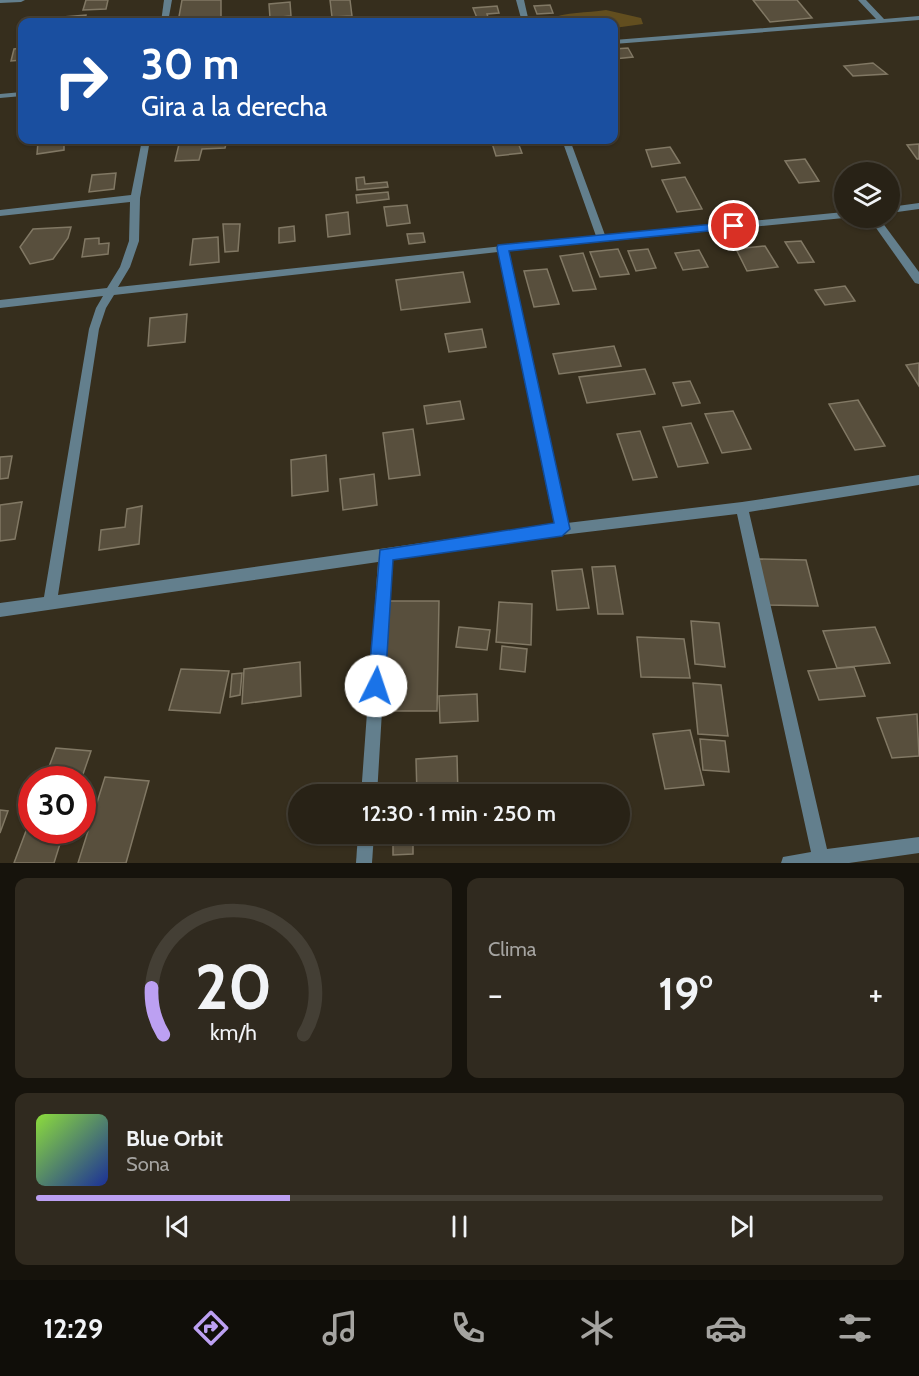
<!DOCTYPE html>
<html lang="es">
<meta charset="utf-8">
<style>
body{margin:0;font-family:Cabin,sans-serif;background:#302a1f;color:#f1f3f6;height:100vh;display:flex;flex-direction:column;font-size:22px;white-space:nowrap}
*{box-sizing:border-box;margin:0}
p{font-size:20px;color:#a5a4a1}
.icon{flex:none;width:33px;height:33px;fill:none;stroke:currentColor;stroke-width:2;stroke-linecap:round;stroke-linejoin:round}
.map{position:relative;height:863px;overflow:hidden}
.panel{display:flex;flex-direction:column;gap:15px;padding:15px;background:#16130c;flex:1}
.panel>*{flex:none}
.guide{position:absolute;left:18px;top:18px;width:600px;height:126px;border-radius:12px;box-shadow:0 2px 4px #0004,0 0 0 2px #443f35;background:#1a4fa0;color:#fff;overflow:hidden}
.controls{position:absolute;left:834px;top:162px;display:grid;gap:12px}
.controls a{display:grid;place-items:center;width:66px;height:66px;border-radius:50%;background:#282216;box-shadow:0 2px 4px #0004,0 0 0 2px #443f35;font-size:30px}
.speed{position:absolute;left:18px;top:766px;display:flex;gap:12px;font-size:30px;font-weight:700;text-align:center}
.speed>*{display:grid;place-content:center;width:78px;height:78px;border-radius:50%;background:#282216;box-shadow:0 2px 4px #0004,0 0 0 2px #443f35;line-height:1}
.speed .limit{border:9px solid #d22;background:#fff;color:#111}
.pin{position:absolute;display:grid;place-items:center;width:51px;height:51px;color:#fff;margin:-26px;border:3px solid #fff;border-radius:50%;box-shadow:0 2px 6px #0007}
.me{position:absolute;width:66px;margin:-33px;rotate:4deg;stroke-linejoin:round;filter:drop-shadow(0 0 4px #0008)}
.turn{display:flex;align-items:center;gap:21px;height:126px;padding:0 24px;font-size:27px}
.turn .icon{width:78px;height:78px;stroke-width:2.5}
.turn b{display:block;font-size:42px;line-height:51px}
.big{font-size:45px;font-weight:600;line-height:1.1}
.panel .card{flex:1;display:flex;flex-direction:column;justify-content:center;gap:9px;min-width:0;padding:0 21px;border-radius:12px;background:#302a1f}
.panel .dial{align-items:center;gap:0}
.dial svg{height:156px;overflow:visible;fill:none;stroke:#443f35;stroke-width:7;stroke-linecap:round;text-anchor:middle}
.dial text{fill:#f1f3f6;stroke:none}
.song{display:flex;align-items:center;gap:18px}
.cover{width:72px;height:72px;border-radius:9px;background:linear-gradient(135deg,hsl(90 70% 55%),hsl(230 70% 35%))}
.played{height:6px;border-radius:3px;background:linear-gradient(90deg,#bca0f2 30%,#443f35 30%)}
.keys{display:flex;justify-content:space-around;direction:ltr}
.heat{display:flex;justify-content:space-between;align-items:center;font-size:33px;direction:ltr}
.panel .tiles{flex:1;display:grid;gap:15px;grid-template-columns:1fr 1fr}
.card:last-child{grid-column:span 2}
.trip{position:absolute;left:288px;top:784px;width:342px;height:60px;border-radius:30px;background:#282216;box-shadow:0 2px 4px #0004,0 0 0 2px #443f35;font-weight:600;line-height:60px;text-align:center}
.menu{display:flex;height:96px;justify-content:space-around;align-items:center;background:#100e09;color:#a5a4a1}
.menu .icon{width:42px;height:42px}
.menu .on{color:#bca0f2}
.menu b{font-size:27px;color:#f1f3f6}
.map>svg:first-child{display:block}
.green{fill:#624e1f}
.building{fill:#584f3d;stroke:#817864;stroke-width:1.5}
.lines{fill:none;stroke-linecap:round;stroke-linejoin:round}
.minor{fill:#637f8d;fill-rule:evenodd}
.route{fill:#1a73e8;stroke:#114b97;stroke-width:1.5}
</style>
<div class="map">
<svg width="919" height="863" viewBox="0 0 919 863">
<rect width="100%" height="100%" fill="#362e1d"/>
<!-- green -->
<path class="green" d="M 606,10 L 641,18 L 643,24 L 614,28 L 614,22 L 547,22 L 548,19 C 567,12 586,13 606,10 Z"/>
<!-- building -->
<g class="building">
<polygon points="86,0 108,0 106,9 83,10"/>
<polygon points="182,0 221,0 221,22 178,22"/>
<polygon points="330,0 350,0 352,16 332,17"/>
<polygon points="753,0 797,0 812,18 770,22"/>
<polygon points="290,2 291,16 270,18 269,4"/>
<polygon points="550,5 553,13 537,14 534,6"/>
<polygon points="497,6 499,13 487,14 488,17 477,18 473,8"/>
<polygon points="86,15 85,22 62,22 63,17"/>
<polygon points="364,18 364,22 341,22 340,20"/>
<polygon points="22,48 22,60 11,61 14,49"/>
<polygon points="628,48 633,57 614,59 614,49"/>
<polygon points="873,63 887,74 853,76 844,66"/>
<polygon points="64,140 64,150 37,154 38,142"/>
<polygon points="180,140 227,140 225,148 202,149 199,160 175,161"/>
<polygon points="491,140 517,140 522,153 496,156"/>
<polygon points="919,144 919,159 917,159 907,145"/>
<polygon points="670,147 680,163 652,167 646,150"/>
<polygon points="805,159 819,181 799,183 785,161"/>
<polygon points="116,173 114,189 89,192 92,175"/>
<polygon points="364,177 365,184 387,182 388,187 357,190 356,178"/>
<polygon points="685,177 702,209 677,212 662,180"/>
<polygon points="388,192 389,199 357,203 356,195"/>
<polygon points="407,205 410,223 387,226 384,207"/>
<polygon points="348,212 350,234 328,237 326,215"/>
<polygon points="223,224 240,224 238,251 225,252"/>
<polygon points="294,226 295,241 279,243 279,228"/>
<polygon points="71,227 68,238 53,259 30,264 20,247 33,229"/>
<polygon points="423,233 425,242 409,244 407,234"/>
<polygon points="218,237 219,262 190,265 193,239"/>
<polygon points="99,238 99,244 109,243 108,254 82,257 85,239"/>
<polygon points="801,241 814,262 798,263 785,242"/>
<polygon points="765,246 778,267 747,271 736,249"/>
<polygon points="618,249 629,274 600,277 590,252"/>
<polygon points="648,249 656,268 636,271 628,251"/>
<polygon points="699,250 708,267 683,270 675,253"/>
<polygon points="583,253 596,289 573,291 560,256"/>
<polygon points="547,269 559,304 534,307 524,271"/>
<polygon points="463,272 470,302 401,310 396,280"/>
<polygon points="845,286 855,301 825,305 815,290"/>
<polygon points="187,314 185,342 148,346 150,318"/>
<polygon points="482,329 486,347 449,352 445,334"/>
<polygon points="614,346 621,366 559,374 553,354"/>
<polygon points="919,363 919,386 906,365"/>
<polygon points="645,369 655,394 587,403 579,377"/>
<polygon points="690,381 700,403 682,406 673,383"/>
<polygon points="858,400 885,446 855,450 829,404"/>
<polygon points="460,401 464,419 427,424 424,406"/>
<polygon points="733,411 751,449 722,453 705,414"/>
<polygon points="691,423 708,463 678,467 663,427"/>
<polygon points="413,429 420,475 389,479 383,433"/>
<polygon points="640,431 657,477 633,480 617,434"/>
<polygon points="326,455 328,491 292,496 291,460"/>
<polygon points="12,456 8,478 0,479 0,457"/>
<polygon points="374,474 377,505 343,510 340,479"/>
<polygon points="22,502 15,539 0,541 0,505"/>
<polygon points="142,506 139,544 99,550 101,530 125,527 127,509"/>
<polygon points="758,559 806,560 818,606 768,605"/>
<polygon points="615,566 623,614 598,614 592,567"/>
<polygon points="582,569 589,608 557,610 552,571"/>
<polygon points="389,601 439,601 437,711 381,711"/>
<polygon points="499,602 532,604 531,645 496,642"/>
<polygon points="691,621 719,623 725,667 695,664"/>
<polygon points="459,627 490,630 487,650 456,647"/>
<polygon points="875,627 890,663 837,668 823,631"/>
<polygon points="637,637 684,639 690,678 641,677"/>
<polygon points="502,646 527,649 525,672 500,669"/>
<polygon points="300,662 301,696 242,704 244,669"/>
<polygon points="854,667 865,696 819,700 808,671"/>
<polygon points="181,669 229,671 220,713 169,710"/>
<polygon points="242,673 240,695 230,697 232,674"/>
<polygon points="693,683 721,685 728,736 698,734"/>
<polygon points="477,694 478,721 440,723 439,696"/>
<polygon points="917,714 919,756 892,758 877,718"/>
<polygon points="690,730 704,785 665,789 653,734"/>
<polygon points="700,739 725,741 729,772 703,770"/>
<polygon points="56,748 91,751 81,780 44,780"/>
<polygon points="457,756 458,795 417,795 416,759"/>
<polygon points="105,777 149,781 126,863 78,863"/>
<polygon points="0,810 8,811 0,833"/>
<polygon points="32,815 32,831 64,831 54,863 14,863"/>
<polygon points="393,834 413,834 413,854 393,855"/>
</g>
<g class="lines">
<!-- minor -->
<g class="minor">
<polygon points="0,0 25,0 21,2 0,3"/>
<polygon points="164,0 172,0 168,22 161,22"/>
<polygon points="516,0 524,0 529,22 522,22"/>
<polygon points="858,0 866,0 884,19 919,16 919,20 614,44 614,40 876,19"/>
<polygon points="22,92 22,96 0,98 0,94"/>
<path d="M 142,140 L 150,140 L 140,198 L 139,241 L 130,267 L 118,287 L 596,236 L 562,140 L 570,140 L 605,235 L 844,212 L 844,218 L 846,218 L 844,218 L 508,251 L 567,523 L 742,502 L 919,475 L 919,485 L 749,512 L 827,849 L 919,837 L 919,853 L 849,863 L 781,863 L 783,857 L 811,852 L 737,514 L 562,535 L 391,560 L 377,795 L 361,795 L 378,562 L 0,617 L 0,603 L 44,597 L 89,329 L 96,308 L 103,296 L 0,308 L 0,300 L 107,288 L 120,267 L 129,241 L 130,202 L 0,216 L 0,210 L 131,195 ZM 498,252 L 554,524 L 58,595 L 99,329 L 106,308 L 114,295 Z"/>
<polygon points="919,203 919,209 890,213 890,207"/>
<polygon points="869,218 879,218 919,272 919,284 915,283"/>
<polygon points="358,834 374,834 372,863 356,863"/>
</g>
</g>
<!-- route -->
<polygon class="route" points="734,222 740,226 738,228 509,251 570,529 562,536 393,560 385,686 382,692 376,694 371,692 368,686 380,550 554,523 497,248 498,245"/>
</svg>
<div class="controls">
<a><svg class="icon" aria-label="layers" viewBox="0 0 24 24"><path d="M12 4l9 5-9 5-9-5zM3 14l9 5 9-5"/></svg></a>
</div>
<div class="speed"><div class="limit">30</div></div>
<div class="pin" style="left:734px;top:226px;background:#d93025"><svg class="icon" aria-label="arrive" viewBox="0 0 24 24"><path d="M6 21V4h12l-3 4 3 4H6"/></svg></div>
<svg class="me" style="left:376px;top:686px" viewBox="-20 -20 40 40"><circle r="19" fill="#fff"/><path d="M0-13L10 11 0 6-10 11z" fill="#1a73e8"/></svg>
<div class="trip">12:30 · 1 min · 250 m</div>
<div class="guide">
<div class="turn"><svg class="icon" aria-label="right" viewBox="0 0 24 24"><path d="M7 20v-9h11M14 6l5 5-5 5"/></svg><div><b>30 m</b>Gira a la derecha</div></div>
</div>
</div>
<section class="panel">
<div class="tiles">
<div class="card dial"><svg viewBox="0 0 100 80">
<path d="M14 69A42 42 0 1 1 86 69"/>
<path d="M14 69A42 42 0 0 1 8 45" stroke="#bca0f2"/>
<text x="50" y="56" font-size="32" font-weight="700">20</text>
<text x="50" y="72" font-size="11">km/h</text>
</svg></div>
<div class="card"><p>Clima</p>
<div class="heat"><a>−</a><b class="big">19°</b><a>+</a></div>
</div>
<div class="card">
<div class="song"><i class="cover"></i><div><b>Blue Orbit</b><p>Sona</p></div></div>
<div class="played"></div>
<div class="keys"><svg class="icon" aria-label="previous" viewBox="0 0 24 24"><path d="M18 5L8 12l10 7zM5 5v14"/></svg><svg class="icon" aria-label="pause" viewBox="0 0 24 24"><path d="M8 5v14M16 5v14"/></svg><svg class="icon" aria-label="next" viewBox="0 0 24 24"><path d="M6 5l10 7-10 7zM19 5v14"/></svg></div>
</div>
</div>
</section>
<nav class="menu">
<b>12:29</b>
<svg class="icon on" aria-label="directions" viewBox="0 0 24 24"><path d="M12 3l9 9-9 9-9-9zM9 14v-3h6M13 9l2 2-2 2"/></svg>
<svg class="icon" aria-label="music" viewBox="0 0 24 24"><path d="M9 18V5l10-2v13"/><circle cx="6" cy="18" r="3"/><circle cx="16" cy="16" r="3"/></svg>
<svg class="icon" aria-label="phone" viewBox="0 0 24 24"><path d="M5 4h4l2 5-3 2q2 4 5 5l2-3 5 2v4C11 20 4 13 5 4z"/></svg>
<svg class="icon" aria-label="climate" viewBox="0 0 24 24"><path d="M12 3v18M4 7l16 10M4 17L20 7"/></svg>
<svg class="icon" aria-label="car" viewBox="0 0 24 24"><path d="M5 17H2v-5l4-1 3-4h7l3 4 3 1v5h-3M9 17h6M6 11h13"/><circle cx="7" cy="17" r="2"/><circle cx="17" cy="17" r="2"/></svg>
<svg class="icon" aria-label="filters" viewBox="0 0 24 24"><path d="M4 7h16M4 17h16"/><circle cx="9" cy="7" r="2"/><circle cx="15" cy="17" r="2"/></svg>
</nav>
